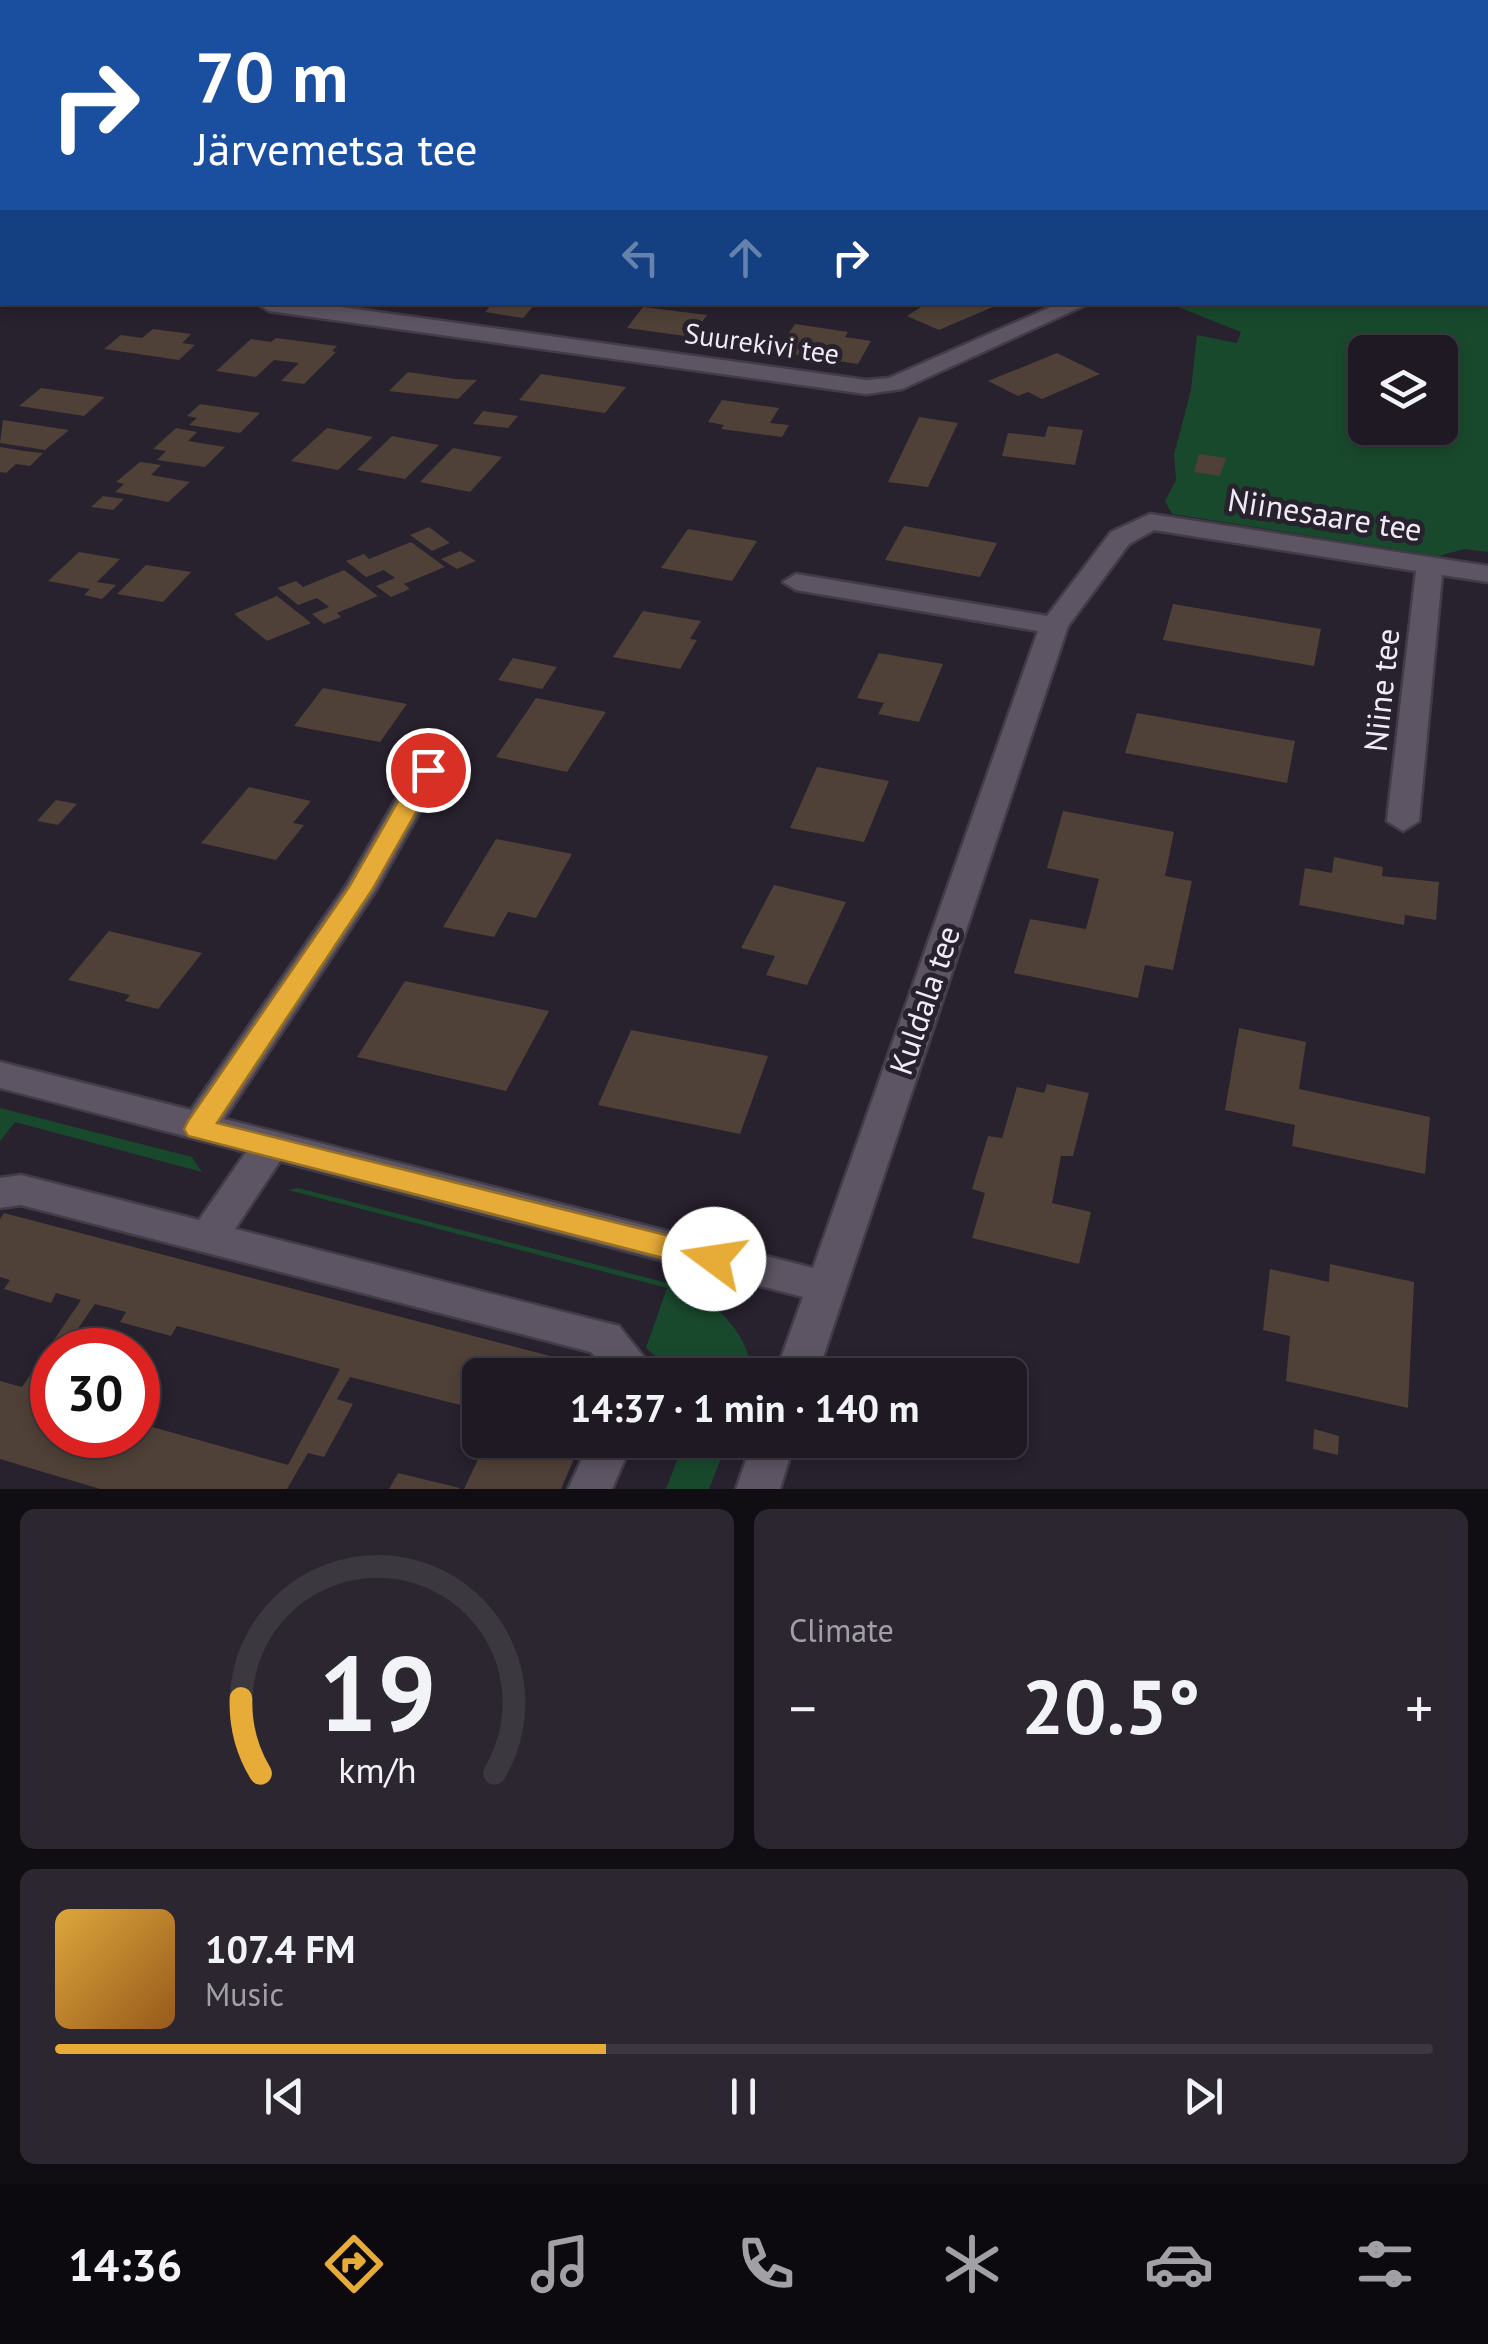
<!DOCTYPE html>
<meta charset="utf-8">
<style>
body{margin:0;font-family:"PT Sans",sans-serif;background:#2b262f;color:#f1f3f6;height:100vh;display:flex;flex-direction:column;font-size:38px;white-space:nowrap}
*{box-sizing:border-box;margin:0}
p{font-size:32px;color:#a1a0a5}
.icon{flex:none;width:55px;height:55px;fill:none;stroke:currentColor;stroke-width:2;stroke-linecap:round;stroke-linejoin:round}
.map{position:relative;height:1489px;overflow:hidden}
.details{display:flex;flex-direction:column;gap:20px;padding:20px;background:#100e13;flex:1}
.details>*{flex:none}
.guide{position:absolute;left:0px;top:0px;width:1490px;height:305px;box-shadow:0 5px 15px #0003,0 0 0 2px #3c3840;background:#1a4fa0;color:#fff;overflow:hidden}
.fabs{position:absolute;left:1348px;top:335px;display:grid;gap:20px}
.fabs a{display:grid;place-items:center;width:110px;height:110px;border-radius:15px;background:#1e1922;box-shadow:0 5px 15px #0003,0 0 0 2px #3c3840;font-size:50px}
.speed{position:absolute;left:30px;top:1328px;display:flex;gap:20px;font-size:50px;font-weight:700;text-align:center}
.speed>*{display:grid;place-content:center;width:130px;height:130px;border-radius:50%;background:#1e1922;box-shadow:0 5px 15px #0003,0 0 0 2px #3c3840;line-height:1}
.speed .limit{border:15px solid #d22;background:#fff;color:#111}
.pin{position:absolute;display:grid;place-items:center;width:85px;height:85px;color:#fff;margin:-42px;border:5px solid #fff;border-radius:50%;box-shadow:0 2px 10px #0007}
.me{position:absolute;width:110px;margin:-55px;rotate:284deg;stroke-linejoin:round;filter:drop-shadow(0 0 8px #0008)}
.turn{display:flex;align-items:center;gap:35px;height:210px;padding:0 30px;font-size:45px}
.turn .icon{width:130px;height:130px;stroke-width:2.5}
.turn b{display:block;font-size:70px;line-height:85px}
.lanes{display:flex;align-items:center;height:95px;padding:0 30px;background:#0003;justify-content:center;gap:50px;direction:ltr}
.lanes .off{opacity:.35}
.big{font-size:75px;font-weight:800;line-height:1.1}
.details .widget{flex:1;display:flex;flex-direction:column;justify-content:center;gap:15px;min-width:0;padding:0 35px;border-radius:15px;background:#2b262f}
.details .dial{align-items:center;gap:0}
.dial svg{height:260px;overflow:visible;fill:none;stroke:#3c3840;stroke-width:7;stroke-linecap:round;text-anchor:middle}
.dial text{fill:#f1f3f6;stroke:none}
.song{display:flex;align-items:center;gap:30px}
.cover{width:120px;height:120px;border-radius:15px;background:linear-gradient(135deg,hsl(40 70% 55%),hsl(30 70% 35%))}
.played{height:10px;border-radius:5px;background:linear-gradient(90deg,#e7ac37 40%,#3c3840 40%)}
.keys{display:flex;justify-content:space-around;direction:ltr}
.heat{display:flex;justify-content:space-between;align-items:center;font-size:55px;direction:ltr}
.details .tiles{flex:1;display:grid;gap:20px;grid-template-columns:1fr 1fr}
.widget:last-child{grid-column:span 2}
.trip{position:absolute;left:462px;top:1358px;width:565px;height:100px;border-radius:15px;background:#1e1922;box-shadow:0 5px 15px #0003,0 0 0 2px #3c3840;font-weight:800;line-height:100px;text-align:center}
.tab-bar{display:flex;height:160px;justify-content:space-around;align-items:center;background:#0c0a0e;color:#a1a0a5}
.tab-bar .icon{width:70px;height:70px}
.tab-bar .current{color:#e7ac37}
.tab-bar b{font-size:45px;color:#f1f3f6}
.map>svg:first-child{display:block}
.green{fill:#19492d;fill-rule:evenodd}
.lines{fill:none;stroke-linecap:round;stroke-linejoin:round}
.stream{fill:#174f55;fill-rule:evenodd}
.building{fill:#4f4137;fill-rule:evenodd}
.street-casing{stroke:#423c47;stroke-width:5}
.street{fill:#5d5563;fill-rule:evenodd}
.route{fill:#e7ac37;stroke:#967024;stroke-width:2.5}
.labels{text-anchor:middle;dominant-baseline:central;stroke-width:10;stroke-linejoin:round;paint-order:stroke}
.far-street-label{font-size:28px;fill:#efeaf3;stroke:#28212e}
.street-label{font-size:32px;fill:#efeaf3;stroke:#28212e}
</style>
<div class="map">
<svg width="1488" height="1489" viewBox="0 0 1488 1489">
<rect width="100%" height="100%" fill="#28212e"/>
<!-- green -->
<g class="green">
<polygon points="49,0 645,0 647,2 36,2"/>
<path d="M 1488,110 L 1488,552 L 1464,549 L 1439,556 L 1172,514 L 1165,501 L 1176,480 L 1174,455 L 1191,390 L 1197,335 L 1237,343 L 1241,332 L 1168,303 L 1488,302 ZM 1365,352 L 1440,352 L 1440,428 L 1365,428 Z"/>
<polygon points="0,1108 192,1157 202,1172 15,1122 0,1141"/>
<path d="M 298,1188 L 687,1288 C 717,1304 753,1338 750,1375 L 710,1375 L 711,1369 L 659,1359 L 646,1348 L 667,1288 L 288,1190 Z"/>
<polygon points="685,1440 728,1440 709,1489 666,1489"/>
</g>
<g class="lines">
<!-- stream -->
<polygon class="stream" points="0,16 2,16 2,20 0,21"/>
</g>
<!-- building -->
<g class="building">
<polygon points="494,302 537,302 523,318 485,312"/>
<polygon points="929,302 988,302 995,306 939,330 907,316"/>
<polygon points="643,307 707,315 692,337 627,328"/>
<polygon points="795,324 848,332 845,337 871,341 858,364 776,352"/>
<polygon points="153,329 191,334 182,343 195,345 179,360 104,349 121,335 142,338"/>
<polygon points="276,338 337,346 332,351 336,352 304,384 281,381 299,363 274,360 256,377 216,371 251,339 271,342"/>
<polygon points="1057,353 1100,374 1042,399 1028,392 1018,396 988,381"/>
<polygon points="408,372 456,379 477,380 458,399 389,391"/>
<polygon points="541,374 626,387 605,413 519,400"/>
<polygon points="41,388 105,397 84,416 19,406"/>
<polygon points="722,400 779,408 770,423 789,425 782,437 721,429 724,425 708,422"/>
<polygon points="200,404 260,413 240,433 189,425 197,418 187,416"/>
<polygon points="483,411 518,416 508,428 473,424"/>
<polygon points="919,417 958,423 928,487 888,482"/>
<polygon points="3,420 69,430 45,450 0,443"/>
<polygon points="1048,426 1083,430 1075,465 1002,456 1008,433 1045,437"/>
<polygon points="176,428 197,432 188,441 225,447 205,467 157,460 166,451 153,449"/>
<polygon points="327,428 373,437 338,470 291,461"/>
<polygon points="392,436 439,445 405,479 357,470"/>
<polygon points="0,447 24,451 43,453 30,466 16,464 6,473 0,472"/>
<polygon points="453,448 502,457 470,492 420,482"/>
<polygon points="1199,454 1226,458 1220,476 1194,472"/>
<polygon points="140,462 161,465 151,475 190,482 168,502 115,492 124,484 116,482"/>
<polygon points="103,496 124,499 113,510 91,507"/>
<polygon points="904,526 997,543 980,577 885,560"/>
<polygon points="429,527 450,543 432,551 410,535"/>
<polygon points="688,529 757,541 732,581 661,568"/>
<polygon points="411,542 445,567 404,584 410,589 391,597 376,586 395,578 384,570 366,577 346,561 364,554 369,559"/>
<polygon points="460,551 476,561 457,569 441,559"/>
<polygon points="79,552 120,559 97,582 116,585 102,599 84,595 90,589 48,581"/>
<polygon points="146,565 191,572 163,602 117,594"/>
<polygon points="344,570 378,596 337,613 341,617 324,624 312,614 329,607 317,598 298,605 277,588 296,581 303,587"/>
<polygon points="277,596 311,623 267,641 234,614"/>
<polygon points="1173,604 1321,629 1314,666 1163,640"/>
<polygon points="643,611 701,621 690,639 697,640 680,669 613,657"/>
<polygon points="879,653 943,664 919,722 878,714 884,703 857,698"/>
<polygon points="513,658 557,667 542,689 498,680"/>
<polygon points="323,688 407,704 380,742 294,726"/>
<polygon points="536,698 606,712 567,772 496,757"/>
<polygon points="1137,713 1295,741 1287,783 1125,753"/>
<polygon points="817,767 889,781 864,842 790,828"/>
<polygon points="249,787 311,801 293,823 304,825 276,860 201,843"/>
<polygon points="56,800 77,804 58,825 37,821"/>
<polygon points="1063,811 1174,832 1165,876 1192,881 1173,970 1145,965 1138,998 1014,973 1030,919 1086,929 1099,879 1047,868"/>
<polygon points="496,839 572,854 536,918 508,912 494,937 443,927"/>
<polygon points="1334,857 1383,867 1382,876 1439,882 1436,920 1405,915 1404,925 1299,905 1305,868 1332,873"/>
<polygon points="774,885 846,902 807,985 766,975 775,956 741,948"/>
<polygon points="109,931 202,953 158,1009 125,1001 130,995 68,980"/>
<polygon points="405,981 549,1011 506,1091 357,1057"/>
<polygon points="1239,1028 1306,1042 1299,1089 1430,1117 1425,1174 1292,1146 1295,1125 1225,1110"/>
<polygon points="631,1030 768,1056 740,1134 598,1105"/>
<polygon points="1047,1084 1089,1093 1073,1156 1061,1156 1052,1203 1091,1212 1079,1264 972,1238 985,1193 972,1189 988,1136 1002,1138 1017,1087 1044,1093"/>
<path d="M 4,1213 L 611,1372 L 480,1375 L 480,1410 L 350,1377 L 337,1399 L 353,1404 L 324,1457 L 308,1453 L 287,1489 L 100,1489 L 0,1459 L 0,1381 L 22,1387 L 81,1300 L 56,1293 L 51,1303 L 4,1289 L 10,1280 L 0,1277 L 0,1219 ZM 95,1304 L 126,1312 L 120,1322 L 171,1336 L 177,1326 L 340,1369 L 288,1465 L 138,1423 L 138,1435 L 52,1435 L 52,1399 L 32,1393 L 46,1373 L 52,1374 L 52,1350 L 74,1350 L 86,1333 L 77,1330 Z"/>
<polygon points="1330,1264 1414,1282 1408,1408 1286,1381 1290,1336 1263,1330 1270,1269 1329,1282"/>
<polygon points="1314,1429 1339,1436 1338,1455 1313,1449"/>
<polygon points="487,1440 582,1440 561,1489 464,1489"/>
<polygon points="398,1473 460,1488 459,1489 389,1489"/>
</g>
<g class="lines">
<defs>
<g id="street">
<polygon points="880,0 897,0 898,2 882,2"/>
<polygon points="1199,0 1216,0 1217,2 1201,2"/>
<rect x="0" y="93" width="2" height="10"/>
<polygon points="305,302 866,380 889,378 1062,302 1092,302 902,389 866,394 269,311 258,304"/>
<polygon points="1150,514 1488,566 1488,582 1442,575 1419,821 1403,831 1387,821 1416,571 1154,530 1129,544 1068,626 817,1375 775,1375 803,1297 280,1161 235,1229 619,1326 658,1375 611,1375 591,1352 21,1205 0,1208 0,1178 21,1175 199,1220 246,1152 0,1088 0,1062 191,1110 346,886 417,763 428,761 443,770 376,890 224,1119 813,1268 1038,631 796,590 783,582 796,574 1047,616 1111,532"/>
<polygon points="591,1440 633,1440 612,1489 568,1489"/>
<polygon points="753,1440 795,1440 780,1489 736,1489"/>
</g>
</defs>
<!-- street casing -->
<use href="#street" class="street-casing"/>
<!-- street -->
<use href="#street" class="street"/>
</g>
<!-- route -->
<polygon class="route" points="428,763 440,770 372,890 217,1123 714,1247 724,1251 729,1259 724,1267 714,1271 188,1136 184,1129 188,1121 349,887 416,770"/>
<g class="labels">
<!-- far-street labels -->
<g class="far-street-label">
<text transform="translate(762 343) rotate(8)">Suurekivi tee</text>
</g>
<!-- street labels -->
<g class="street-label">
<text transform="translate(1325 514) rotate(9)">Niinesaare tee</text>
<text transform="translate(1381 690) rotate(-84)">Niine tee</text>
<text transform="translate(924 1000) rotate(-71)">Kuldala tee</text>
</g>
</g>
</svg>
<div class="fabs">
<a><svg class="icon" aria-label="layers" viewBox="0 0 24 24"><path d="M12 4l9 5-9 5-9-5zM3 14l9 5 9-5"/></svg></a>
</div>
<div class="speed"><div class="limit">30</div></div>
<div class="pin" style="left:428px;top:770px;background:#d93025"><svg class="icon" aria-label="arrive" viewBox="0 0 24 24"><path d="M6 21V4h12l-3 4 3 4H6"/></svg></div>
<svg class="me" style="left:714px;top:1259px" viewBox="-20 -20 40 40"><circle r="19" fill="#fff"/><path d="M0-13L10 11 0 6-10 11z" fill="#e7ac37"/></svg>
<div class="trip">14:37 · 1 min · 140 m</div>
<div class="guide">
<div class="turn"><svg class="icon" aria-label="right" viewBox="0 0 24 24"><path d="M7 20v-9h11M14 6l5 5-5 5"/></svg><div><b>70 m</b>Järvemetsa tee</div></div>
<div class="lanes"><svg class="icon off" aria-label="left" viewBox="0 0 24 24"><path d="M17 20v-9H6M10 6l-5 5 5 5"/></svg><svg class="icon off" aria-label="ahead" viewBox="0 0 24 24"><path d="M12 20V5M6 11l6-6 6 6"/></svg><svg class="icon" aria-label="right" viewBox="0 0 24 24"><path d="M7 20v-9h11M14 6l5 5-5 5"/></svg></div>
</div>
</div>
<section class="details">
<div class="tiles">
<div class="widget dial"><svg viewBox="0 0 100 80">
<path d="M14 69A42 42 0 1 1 86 69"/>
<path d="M14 69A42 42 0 0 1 8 46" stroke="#e7ac37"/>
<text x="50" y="56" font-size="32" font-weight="700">19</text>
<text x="50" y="72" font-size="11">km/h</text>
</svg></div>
<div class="widget"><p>Climate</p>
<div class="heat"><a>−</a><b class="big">20.5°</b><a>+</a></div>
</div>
<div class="widget">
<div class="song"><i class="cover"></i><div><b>107.4 FM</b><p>Music</p></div></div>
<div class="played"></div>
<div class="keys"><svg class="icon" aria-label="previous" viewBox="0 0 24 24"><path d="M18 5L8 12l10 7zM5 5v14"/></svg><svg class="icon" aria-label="pause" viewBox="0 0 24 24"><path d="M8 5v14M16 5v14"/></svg><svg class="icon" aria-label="next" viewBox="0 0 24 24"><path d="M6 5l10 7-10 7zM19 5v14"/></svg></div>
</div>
</div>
</section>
<nav class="tab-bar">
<b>14:36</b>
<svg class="icon current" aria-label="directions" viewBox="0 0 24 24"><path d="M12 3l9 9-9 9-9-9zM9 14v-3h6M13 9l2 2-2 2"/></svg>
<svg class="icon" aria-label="music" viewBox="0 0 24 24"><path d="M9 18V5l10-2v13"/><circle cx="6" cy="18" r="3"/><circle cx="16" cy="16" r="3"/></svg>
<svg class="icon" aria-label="phone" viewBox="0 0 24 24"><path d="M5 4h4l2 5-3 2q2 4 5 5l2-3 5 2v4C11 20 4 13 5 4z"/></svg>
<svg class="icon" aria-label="climate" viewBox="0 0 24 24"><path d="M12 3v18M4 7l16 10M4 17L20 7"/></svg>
<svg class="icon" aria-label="car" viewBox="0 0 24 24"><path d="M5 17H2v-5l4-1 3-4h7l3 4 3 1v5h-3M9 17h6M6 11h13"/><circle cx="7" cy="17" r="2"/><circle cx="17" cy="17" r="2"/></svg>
<svg class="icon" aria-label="filters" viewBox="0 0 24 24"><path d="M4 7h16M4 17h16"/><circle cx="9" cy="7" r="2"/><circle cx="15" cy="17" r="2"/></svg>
</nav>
